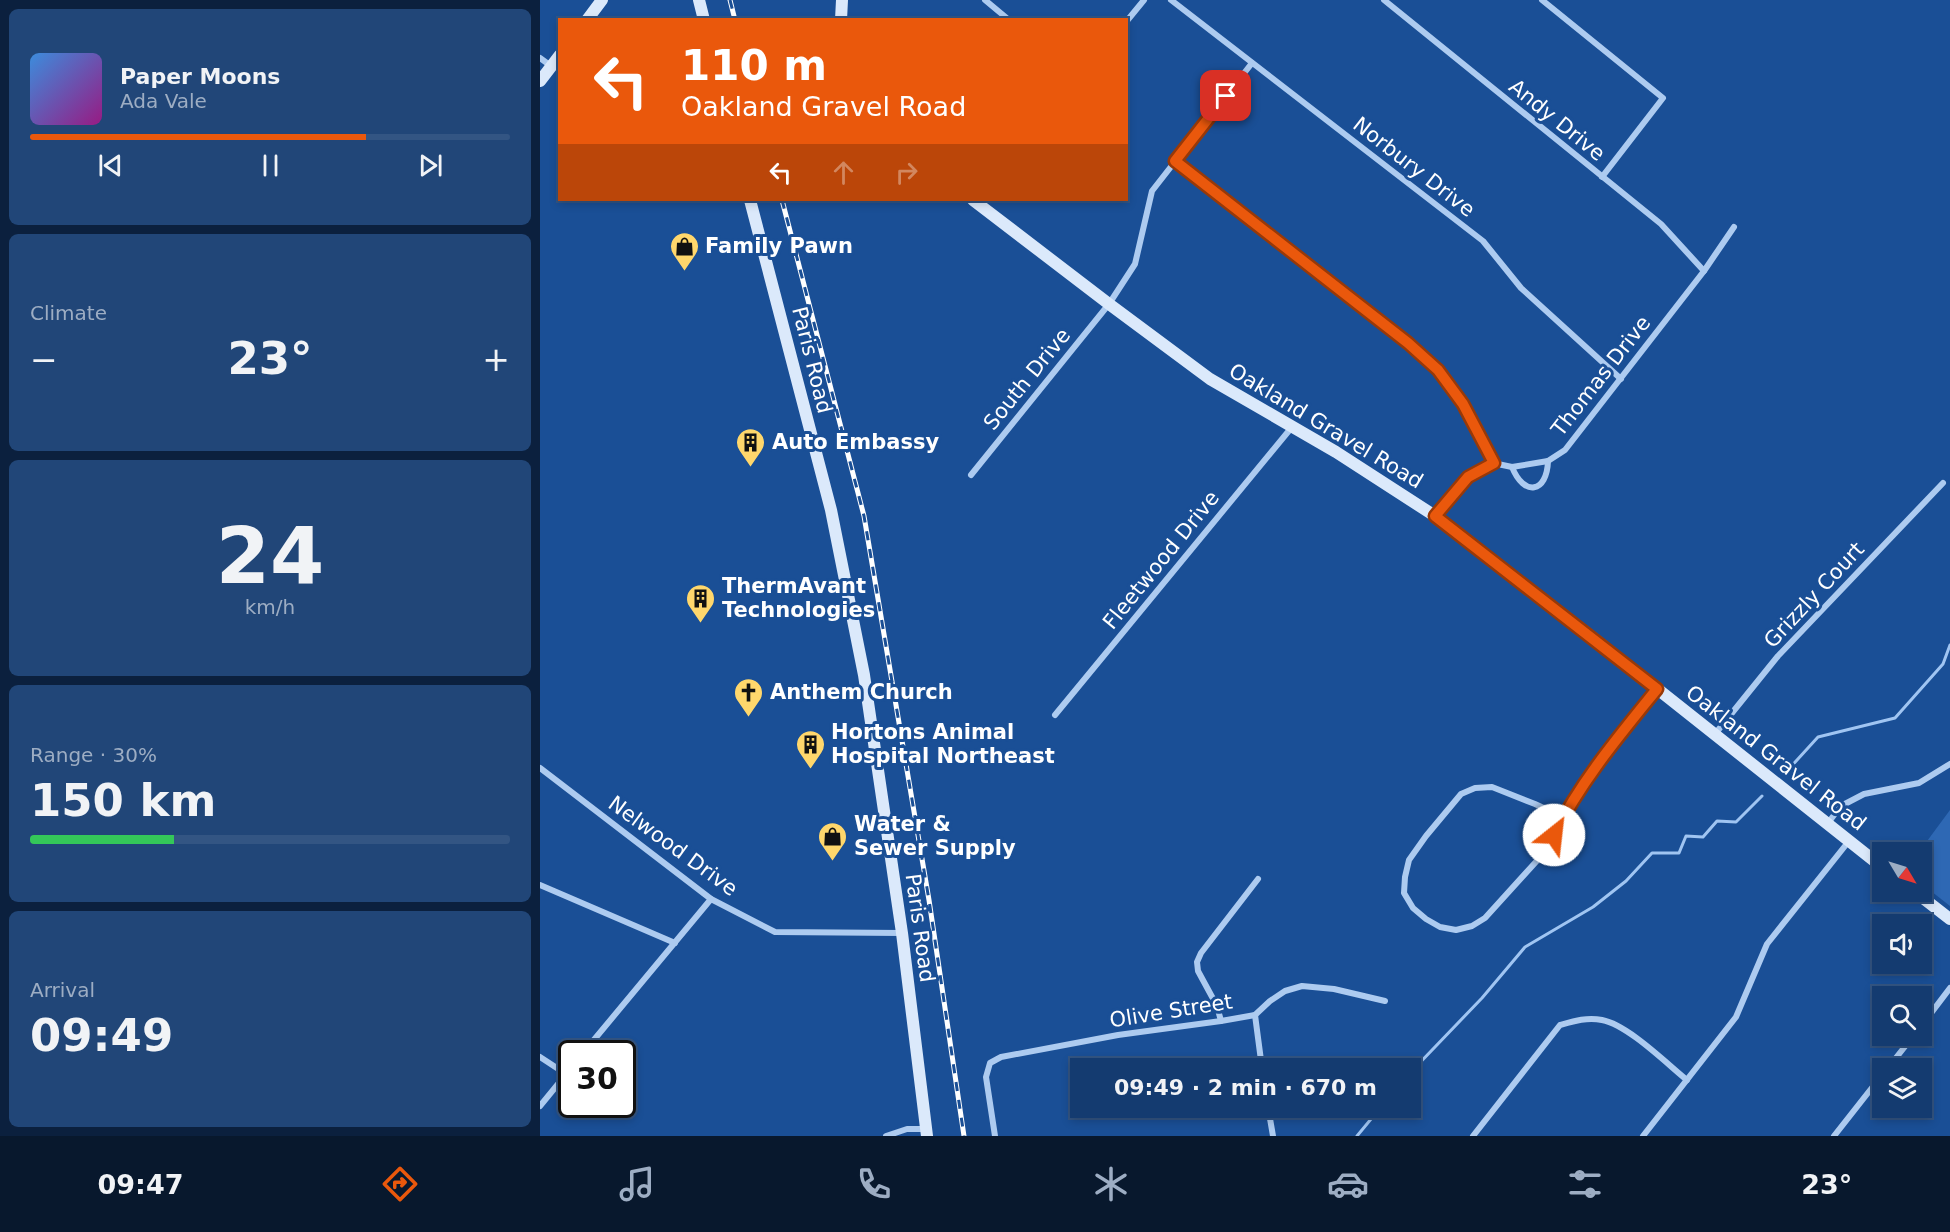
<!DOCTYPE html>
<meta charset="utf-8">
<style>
body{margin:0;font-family:"DejaVu Sans",sans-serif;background:#214678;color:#f1f3f6;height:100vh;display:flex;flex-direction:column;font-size:22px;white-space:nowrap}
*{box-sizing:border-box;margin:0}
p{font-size:20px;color:#9dadc3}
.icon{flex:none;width:33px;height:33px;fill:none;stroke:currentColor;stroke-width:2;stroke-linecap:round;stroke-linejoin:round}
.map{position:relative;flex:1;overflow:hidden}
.details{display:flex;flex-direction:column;gap:9px;padding:9px;background:#0b203e;width:540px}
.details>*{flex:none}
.banner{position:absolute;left:18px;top:18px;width:570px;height:183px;border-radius:0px;box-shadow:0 3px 9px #0003,0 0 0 2px #335583;background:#ea580c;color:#fff;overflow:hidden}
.needle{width:39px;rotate:128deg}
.controls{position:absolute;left:1332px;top:842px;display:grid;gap:12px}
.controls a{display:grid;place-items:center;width:60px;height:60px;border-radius:0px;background:#143b70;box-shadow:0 3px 9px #0003,0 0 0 2px #335583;font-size:30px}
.speed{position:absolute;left:18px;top:1040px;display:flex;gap:12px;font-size:30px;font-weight:700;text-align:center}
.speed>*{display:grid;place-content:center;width:78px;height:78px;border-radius:50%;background:#143b70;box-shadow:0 3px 9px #0003,0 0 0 2px #335583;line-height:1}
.speed .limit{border:3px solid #111;border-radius:9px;background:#fff;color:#111}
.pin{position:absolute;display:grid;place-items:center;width:51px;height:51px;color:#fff;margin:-26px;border-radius:12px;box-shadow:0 3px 9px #0006}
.me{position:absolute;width:66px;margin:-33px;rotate:29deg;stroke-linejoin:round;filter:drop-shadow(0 0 4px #0008)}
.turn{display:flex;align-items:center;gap:21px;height:126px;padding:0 24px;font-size:27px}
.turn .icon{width:78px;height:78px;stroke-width:2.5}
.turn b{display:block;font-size:42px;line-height:51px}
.lanes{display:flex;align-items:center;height:57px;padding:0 24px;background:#0003;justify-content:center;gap:30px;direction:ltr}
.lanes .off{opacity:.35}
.big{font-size:45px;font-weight:600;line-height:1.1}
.details .card{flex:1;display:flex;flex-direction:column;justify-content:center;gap:9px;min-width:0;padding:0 21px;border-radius:9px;background:#214678}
.details .dial{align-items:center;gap:0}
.dial b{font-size:78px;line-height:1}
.song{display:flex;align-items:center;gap:18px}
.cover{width:72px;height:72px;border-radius:9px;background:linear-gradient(135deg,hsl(210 70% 55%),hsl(310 70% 35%))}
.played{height:6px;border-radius:3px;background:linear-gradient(90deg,#ea580c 70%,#335583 70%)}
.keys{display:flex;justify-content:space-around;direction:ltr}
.heat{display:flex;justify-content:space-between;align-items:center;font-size:33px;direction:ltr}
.charge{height:9px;border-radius:4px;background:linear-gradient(90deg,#34c759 30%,#335583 0)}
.trip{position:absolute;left:530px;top:1058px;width:351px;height:60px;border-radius:0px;background:#143b70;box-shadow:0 3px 9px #0003,0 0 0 2px #335583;font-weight:600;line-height:60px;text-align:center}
.tab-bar{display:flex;height:96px;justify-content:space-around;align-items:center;background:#08182d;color:#9dadc3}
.tab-bar .icon{width:42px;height:42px}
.tab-bar .on{color:#ea580c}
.tab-bar b{font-size:27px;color:#f1f3f6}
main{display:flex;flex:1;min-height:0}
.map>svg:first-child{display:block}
.green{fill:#2e68b4}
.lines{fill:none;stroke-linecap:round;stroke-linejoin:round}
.stream{stroke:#a0c5f2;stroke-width:3}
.street{stroke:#adcbf0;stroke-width:6}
.secondary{stroke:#dbe9fb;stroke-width:12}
.rail-casing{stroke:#fff;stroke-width:5}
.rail{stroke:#1a4f96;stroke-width:3;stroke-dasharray:9;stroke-linecap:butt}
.route-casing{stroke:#983908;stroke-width:15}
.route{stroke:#ea580c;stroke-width:10}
.labels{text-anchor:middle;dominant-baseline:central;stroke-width:6;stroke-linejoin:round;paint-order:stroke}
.street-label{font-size:21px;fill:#fff;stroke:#1a4f96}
.poi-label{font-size:21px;font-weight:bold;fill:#fff;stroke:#1a4f96;text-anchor:start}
</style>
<main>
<section class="details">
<div class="card">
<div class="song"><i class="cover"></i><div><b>Paper Moons</b><p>Ada Vale</p></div></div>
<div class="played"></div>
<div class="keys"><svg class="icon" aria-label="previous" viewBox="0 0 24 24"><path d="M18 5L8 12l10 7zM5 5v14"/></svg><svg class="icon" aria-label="pause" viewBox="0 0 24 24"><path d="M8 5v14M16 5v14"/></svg><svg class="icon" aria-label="next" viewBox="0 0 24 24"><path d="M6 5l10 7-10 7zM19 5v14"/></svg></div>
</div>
<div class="card"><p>Climate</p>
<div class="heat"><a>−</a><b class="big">23°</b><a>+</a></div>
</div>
<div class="card dial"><b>24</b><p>km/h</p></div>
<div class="card"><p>Range · 30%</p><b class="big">150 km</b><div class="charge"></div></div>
<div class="card"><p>Arrival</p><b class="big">09:49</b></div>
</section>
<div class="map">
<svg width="1410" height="1136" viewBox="0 0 1410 1136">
<rect width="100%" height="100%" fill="#1a4f96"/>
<!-- green -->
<polygon class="green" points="1410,810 1410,906 1382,884 1382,852 1379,852"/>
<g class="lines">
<!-- stream -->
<g class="stream">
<polyline points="1247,771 1278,737 1355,718 1403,664 1410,645"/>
<polyline points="870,1073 942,998 985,947 1053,907 1086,881 1112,853 1139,853 1146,836 1163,837 1177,821 1196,822 1222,796"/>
<polyline points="817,1136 841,1107"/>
</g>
<!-- street -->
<g class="street">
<polyline points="445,0 469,20"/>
<polyline points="631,0 943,241 981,288 1081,379"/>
<polyline points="844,0 1121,224 1164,271"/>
<polyline points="1002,0 1123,98 1062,177"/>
<polyline points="586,22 604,0"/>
<polyline points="0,58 11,66"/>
<polyline points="635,161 868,343 898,370 923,404 953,463"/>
<path d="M 972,467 C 984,497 1007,493 1008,461"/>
<polyline points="431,475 569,304 595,264 612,191 712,63"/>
<polyline points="895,516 928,477 953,463 972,467 1008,461 1025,450 1164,271 1194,227"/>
<polyline points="515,715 752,427"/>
<polyline points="1175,734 1238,656 1403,483"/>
<polyline points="0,768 171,899 235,932 362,933"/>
<polyline points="1023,817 995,804 952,787 935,788 921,794 886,836 869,860 865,877 864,893 873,908 886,919 900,927 916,930 932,926 945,918 1004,853 1023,817 1055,767 1117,689"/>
<polyline points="1288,823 1301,806 1324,794 1379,783 1410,764"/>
<polyline points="0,885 135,943"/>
<polyline points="715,1015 722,1068"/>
<polyline points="681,1021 677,1006 658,971 657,962 661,953 718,879"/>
<polyline points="1382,1025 1410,988"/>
<polyline points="43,1053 171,899"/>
<polyline points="0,1057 26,1074"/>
<polyline points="1348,1068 1374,1035"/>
<polyline points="0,1106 32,1067"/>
<polyline points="728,1107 733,1136"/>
<polyline points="346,1136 367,1129 385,1129"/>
<polyline points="455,1136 446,1077 450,1063 461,1057 578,1035 681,1021 715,1015 730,1001 745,991 762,986 794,989 845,1001"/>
<path d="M 933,1136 L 1020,1025 C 1034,1021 1047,1017 1062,1020 C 1088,1025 1126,1063 1147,1080"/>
<polyline points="1103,1136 1196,1017 1227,944 1309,841"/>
<polyline points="1294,1136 1342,1075"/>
</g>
<!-- secondary -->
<g class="secondary">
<polyline points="159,0 164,20"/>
<polyline points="47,20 62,0"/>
<polyline points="301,20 302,0"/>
<polyline points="0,81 20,55"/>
<polyline points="210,200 291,510 324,675 362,933 387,1136"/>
<polyline points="433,200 569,304 670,379 796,452 895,516 1057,641 1342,867"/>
<polyline points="1374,891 1410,919"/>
</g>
<defs>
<g id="rail">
<polyline points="190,0 195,20"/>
<polyline points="242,200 324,516 389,900 424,1136"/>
</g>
</defs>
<!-- rail casing -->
<use href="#rail" class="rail-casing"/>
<!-- rail -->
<use href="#rail" class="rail"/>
</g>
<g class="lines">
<defs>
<path id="route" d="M 686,96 L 635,161 L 868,343 L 898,370 L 923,404 L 954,463 L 928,477 L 895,516 L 1117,689 C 1079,736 1041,781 1014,835"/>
</defs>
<!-- route casing -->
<use href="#route" class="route-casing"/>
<!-- route -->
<use href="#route" class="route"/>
</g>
<!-- icons -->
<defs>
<symbol id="shop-pin" viewBox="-11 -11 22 30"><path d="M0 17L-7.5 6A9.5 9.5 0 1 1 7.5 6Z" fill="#ffd76c" stroke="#1a4f96"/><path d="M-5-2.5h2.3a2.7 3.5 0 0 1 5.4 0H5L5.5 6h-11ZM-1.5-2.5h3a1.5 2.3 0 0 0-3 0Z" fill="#111"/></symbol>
<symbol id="building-pin" viewBox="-11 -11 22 30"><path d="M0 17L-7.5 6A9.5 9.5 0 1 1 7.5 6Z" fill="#ffd76c" stroke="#1a4f96"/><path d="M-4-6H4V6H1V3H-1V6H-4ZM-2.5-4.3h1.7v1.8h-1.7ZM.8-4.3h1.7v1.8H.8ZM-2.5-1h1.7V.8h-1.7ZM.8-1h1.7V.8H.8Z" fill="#111"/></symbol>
<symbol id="church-pin" viewBox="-11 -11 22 30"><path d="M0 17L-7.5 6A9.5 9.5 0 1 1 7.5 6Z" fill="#ffd76c" stroke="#1a4f96"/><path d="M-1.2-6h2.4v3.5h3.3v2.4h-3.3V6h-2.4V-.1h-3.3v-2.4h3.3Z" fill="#111"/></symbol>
</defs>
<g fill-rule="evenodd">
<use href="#shop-pin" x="128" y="230" width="33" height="45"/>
<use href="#building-pin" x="194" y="426" width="33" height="45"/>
<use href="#building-pin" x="144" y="582" width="33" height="45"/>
<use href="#church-pin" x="192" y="676" width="33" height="45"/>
<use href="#building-pin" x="254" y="728" width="33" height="45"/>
<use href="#shop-pin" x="276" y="820" width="33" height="45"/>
</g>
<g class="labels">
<!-- street labels -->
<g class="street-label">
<text transform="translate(1017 120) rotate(39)">Andy Drive</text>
<text transform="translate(874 167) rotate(38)">Norbury Drive</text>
<text transform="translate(272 360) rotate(76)">Paris Road</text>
<text transform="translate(1061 376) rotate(-52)">Thomas Drive</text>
<text transform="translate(487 379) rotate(-51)">South Drive</text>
<text transform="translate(786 426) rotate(31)">Oakland Gravel Road</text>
<text transform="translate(621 560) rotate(-51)">Fleetwood Drive</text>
<text transform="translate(1274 595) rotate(-47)">Grizzly Court</text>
<text transform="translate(1236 758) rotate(38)">Oakland Gravel Road</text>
<text transform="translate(133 846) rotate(36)">Nelwood Drive</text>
<text transform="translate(380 928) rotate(82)">Paris Road</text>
<text transform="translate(631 1011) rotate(-9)">Olive Street</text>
</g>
<!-- poi labels -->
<g class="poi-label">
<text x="165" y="246">Family Pawn</text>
<text x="232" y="442">Auto Embassy</text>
<text x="182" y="586">ThermAvant<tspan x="182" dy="24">Technologies</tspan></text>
<text x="230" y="692">Anthem Church</text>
<text x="291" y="732">Hortons Animal<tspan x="291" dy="24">Hospital Northeast</tspan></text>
<text x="314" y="824">Water &amp;<tspan x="314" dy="24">Sewer Supply</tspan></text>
</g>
</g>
</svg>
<div class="controls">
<a><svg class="needle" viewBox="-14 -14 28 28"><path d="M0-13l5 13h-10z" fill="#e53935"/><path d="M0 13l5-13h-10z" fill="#9dadc3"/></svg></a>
<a><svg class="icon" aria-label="sound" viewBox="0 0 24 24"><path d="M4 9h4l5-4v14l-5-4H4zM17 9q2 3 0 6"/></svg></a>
<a><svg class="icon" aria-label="search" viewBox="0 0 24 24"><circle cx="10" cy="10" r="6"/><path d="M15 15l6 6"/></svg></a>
<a><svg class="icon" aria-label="layers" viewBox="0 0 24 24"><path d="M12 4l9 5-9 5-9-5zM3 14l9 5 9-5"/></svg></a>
</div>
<div class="speed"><div class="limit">30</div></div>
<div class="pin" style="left:686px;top:96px;background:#d93025"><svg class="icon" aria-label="arrive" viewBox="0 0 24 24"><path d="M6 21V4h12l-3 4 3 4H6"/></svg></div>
<svg class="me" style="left:1014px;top:835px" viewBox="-20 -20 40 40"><circle r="19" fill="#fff"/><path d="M0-13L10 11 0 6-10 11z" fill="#ea580c"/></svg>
<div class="trip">09:49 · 2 min · 670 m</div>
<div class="banner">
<div class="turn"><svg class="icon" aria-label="left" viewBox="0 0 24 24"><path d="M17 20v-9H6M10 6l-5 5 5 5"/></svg><div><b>110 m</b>Oakland Gravel Road</div></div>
<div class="lanes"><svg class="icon" aria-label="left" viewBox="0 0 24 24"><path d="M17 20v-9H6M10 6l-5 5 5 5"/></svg><svg class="icon off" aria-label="ahead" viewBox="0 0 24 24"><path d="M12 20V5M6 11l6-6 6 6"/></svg><svg class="icon off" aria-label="right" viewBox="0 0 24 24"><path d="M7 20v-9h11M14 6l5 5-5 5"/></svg></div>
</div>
</div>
</main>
<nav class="tab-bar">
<b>09:47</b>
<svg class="icon on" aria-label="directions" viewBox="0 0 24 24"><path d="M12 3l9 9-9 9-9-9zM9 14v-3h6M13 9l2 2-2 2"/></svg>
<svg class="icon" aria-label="music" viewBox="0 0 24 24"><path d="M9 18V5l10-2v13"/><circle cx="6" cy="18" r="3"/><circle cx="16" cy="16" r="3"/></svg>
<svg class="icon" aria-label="phone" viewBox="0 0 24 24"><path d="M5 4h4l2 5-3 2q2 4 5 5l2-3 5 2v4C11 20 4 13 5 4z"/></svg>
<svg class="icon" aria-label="climate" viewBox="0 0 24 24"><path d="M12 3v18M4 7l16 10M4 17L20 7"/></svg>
<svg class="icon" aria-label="car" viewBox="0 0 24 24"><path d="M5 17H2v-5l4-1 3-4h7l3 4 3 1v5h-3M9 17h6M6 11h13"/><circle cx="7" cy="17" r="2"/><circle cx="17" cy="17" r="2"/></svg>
<svg class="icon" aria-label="filters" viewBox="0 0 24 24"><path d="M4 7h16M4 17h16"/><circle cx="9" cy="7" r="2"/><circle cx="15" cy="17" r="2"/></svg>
<b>23°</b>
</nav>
